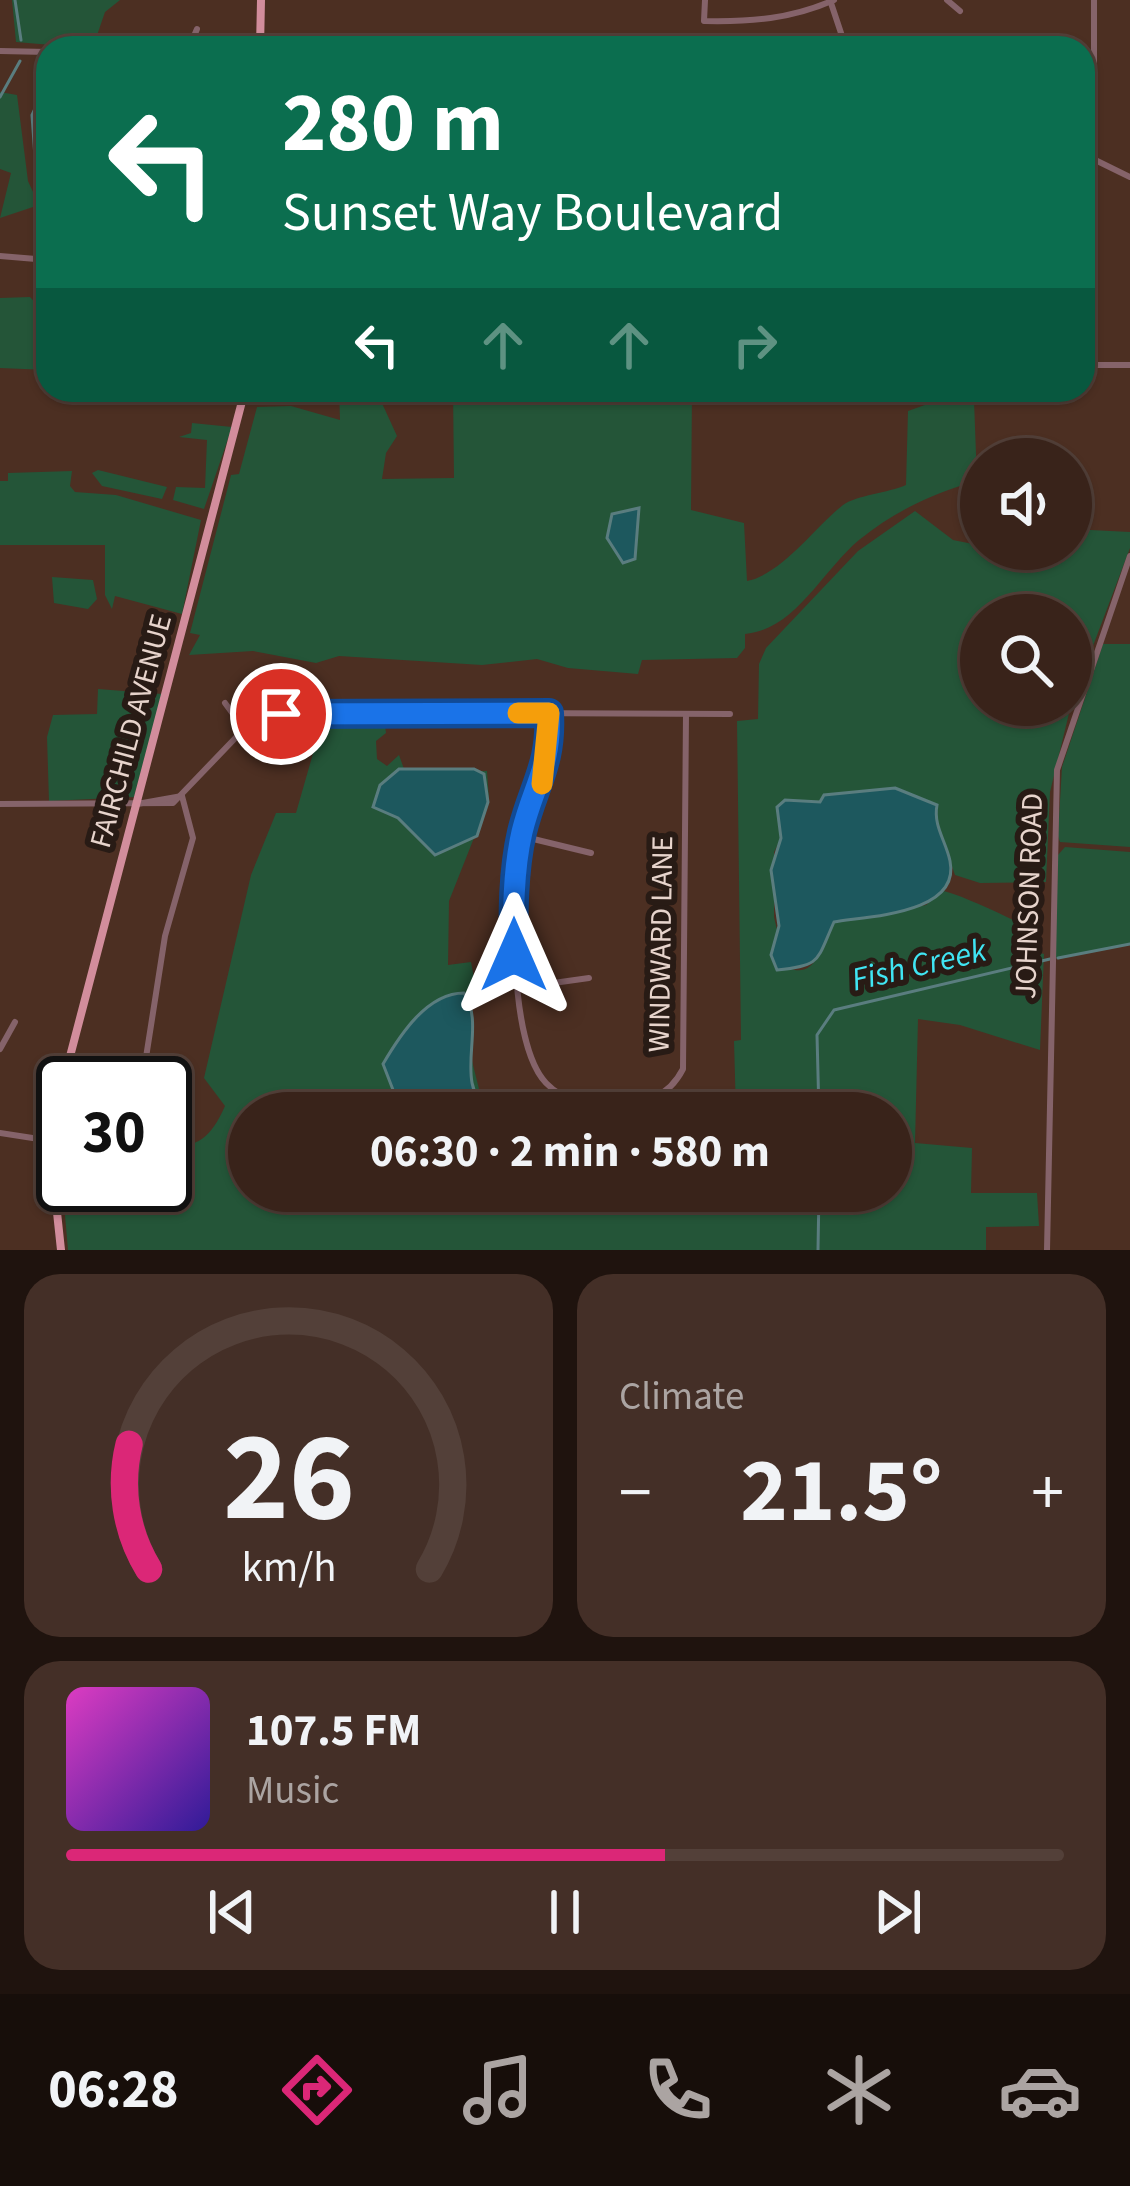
<!DOCTYPE html>
<meta charset="utf-8">
<style>
body{margin:0;font-family:"Source Sans 3",sans-serif;background:#442f27;color:#f1f3f6;height:100vh;display:flex;flex-direction:column;font-size:45px;white-space:nowrap}
*{box-sizing:border-box;margin:0}
p{font-size:39px;color:#aba4a2}
.icon{flex:none;width:66px;height:66px;fill:none;stroke:currentColor;stroke-width:2;stroke-linecap:round;stroke-linejoin:round}
.map{position:relative;height:1250px;overflow:hidden}
.drawer{display:flex;flex-direction:column;gap:24px;padding:24px;background:#1f130e;flex:1}
.drawer>*{flex:none}
.guide{position:absolute;left:36px;top:36px;width:1059px;height:366px;border-radius:36px;box-shadow:0 3px 9px #0004,0 0 0 3px #534039;background:#0b6e4f;color:#fff;overflow:hidden}
.buttons{position:absolute;left:960px;top:438px;display:grid;gap:24px}
.buttons a{display:grid;place-items:center;width:132px;height:132px;border-radius:50%;background:#39231a;box-shadow:0 3px 9px #0004,0 0 0 3px #534039;font-size:60px}
.speed{position:absolute;left:36px;top:1056px;display:flex;gap:24px;font-size:60px;font-weight:700;text-align:center}
.speed>*{display:grid;place-content:center;width:156px;height:156px;border-radius:50%;background:#39231a;box-shadow:0 3px 9px #0004,0 0 0 3px #534039;line-height:1}
.speed .limit{border:6px solid #111;border-radius:18px;background:#fff;color:#111}
.pin{position:absolute;display:grid;place-items:center;width:102px;height:102px;color:#fff;margin:-51px;border:6px solid #fff;border-radius:50%;box-shadow:0 3px 12px #0007}
.me{position:absolute;width:132px;margin:-66px;rotate:0deg;stroke-linejoin:round;filter:drop-shadow(0 0 9px #0008)}
.turn{display:flex;align-items:center;gap:42px;height:252px;padding:0 48px;font-size:54px}
.turn .icon{width:156px;height:156px;stroke-width:2.5}
.turn b{display:block;font-size:84px;line-height:102px}
.lanes{display:flex;align-items:center;height:114px;padding:0 48px;background:#0003;justify-content:center;gap:60px;direction:ltr}
.lanes .off{opacity:.35}
.big{font-size:90px;font-weight:700;line-height:1.1}
.drawer .tile{flex:1;display:flex;flex-direction:column;justify-content:center;gap:18px;min-width:0;padding:0 42px;border-radius:36px;background:#442f27}
.drawer .dial{align-items:center;gap:0}
.dial svg{height:312px;overflow:visible;fill:none;stroke:#534039;stroke-width:7;stroke-linecap:round;text-anchor:middle}
.dial text{fill:#f1f3f6;stroke:none}
.song{display:flex;align-items:center;gap:36px}
.cover{width:144px;height:144px;border-radius:18px;background:linear-gradient(135deg,hsl(310 70% 55%),hsl(250 70% 35%))}
.played{height:12px;border-radius:6px;background:linear-gradient(90deg,#db2777 60%,#534039 60%)}
.keys{display:flex;justify-content:space-around;direction:ltr}
.heat{display:flex;justify-content:space-between;align-items:center;font-size:66px;direction:ltr}
.drawer .tiles{flex:1;display:grid;gap:24px;grid-template-columns:1fr 1fr}
.tile:last-child{grid-column:span 2}
.trip{position:absolute;left:228px;top:1092px;width:684px;height:120px;border-radius:60px;background:#39231a;box-shadow:0 3px 9px #0004,0 0 0 3px #534039;font-weight:700;line-height:120px;text-align:center}
.tab-bar{display:flex;height:192px;justify-content:space-around;align-items:center;background:#170e0a;color:#aba4a2}
.tab-bar .icon{width:84px;height:84px}
.tab-bar .on{color:#db2777}
.tab-bar b{font-size:54px;color:#f1f3f6}
.map>svg:first-child{display:block}
.green{fill:#245538}
.water{fill:#1d585e;stroke:#5a7d7f;stroke-width:3}
.lines{fill:none;stroke-linecap:round;stroke-linejoin:round}
.stream{stroke:#5a7d7f;stroke-width:3}
.minor{stroke:#85636a;stroke-width:6}
.major{stroke:#d28d9c;stroke-width:8}
.route-casing{stroke:#114b97;stroke-width:30}
.route{stroke:#1a73e8;stroke-width:21}
.slow{stroke:#f59e0b;stroke-width:21}
.labels{text-anchor:middle;dominant-baseline:central;stroke-width:12;stroke-linejoin:round;paint-order:stroke}
.street-label{font-size:30px;fill:#e7d4cc;stroke:#281b15}
.water-label{font-size:33px;font-style:italic;fill:#40e5f3;stroke:#281b15}
</style>
<div class="map">
<svg width="1130" height="1250" viewBox="0 0 1130 1250">
<rect width="100%" height="100%" fill="#4c2f22"/>
<!-- green -->
<g class="green">
<polygon points="12,0 120,0 105,12 93,47 87,48 16,42"/>
<polygon points="0,92 17,95 28,181 39,205 0,218 11,173 0,169"/>
<polygon points="30,297 48,316 48,370 0,368 0,298"/>
<path d="M 339,390 L 402,390 L 381,401 L 397,436 L 386,453 L 382,479 L 454,478 L 453,390 L 692,390 L 691,510 L 744,523 L 747,581 C 782,574 815,527 843,505 C 857,495 888,493 906,485 L 908,411 L 936,401 L 974,400 L 977,481 C 933,493 895,511 859,540 C 822,571 795,630 745,634 L 745,648 L 737,658 L 642,660 L 638,674 L 568,668 L 537,659 L 482,665 L 339,656 L 316,663 L 253,651 L 189,655 L 200,635 L 190,633 L 231,475 L 239,474 L 257,407 L 291,406 L 340,420 Z"/>
<polygon points="192,423 232,427 204,509 173,500 176,487 205,488 207,440 179,437 191,433"/>
<polygon points="98,470 167,487 162,499 102,486 92,473"/>
<polygon points="72,471 70,486 75,492 116,495 201,520 182,614 115,596 112,609 105,595 105,545 0,545 0,481 8,481 8,473"/>
<path d="M 915,511 L 953,540 L 973,544 L 981,539 L 981,549 L 1071,549 L 1071,529 L 1130,532 L 1130,548 L 1071,704 L 1071,615 L 981,615 L 981,705 L 1071,705 L 1050,792 L 1046,882 L 980,883 L 955,875 L 935,818 L 937,805 L 895,788 L 820,802 L 785,800 L 777,807 L 781,838 L 774,852 L 774,917 L 779,938 L 772,956 C 810,991 820,955 834,922 L 926,905 L 943,891 C 957,893 1018,921 1025,927 L 1023,948 L 1044,954 L 1040,1050 L 960,1025 L 918,1019 L 915,1143 L 972,1148 L 971,1193 L 1037,1193 L 1039,1226 L 986,1227 L 986,1250 L 68,1250 L 60,1156 L 63,1185 L 165,1185 L 165,1150 C 200,1145 210,1139 225,1106 L 204,1078 L 251,875 L 276,813 L 296,813 L 322,722 L 385,725 L 386,733 L 376,741 L 377,759 L 387,766 L 399,755 L 404,769 L 395,773 L 487,771 L 489,800 L 449,901 L 448,965 L 471,962 L 477,994 L 471,995 L 469,1049 L 484,1109 L 492,1113 L 249,1113 L 249,1191 L 891,1191 L 891,1113 L 736,1113 L 734,1041 L 741,1040 L 737,721 L 758,719 L 759,664 L 766,648 L 858,551 Z"/>
<polygon points="52,577 93,580 97,599 88,609 54,603"/>
<polygon points="1103,644 1130,644 1130,847 1060,842 1058,836 1062,767"/>
<polygon points="98,689 162,694 134,797 49,801 47,737 53,715 97,714"/>
<polygon points="1065,847 1130,852 1130,944 1055,958 1058,855"/>
</g>
<!-- water -->
<g class="water">
<polygon points="48,102 48,208 38,200 32,115 37,104"/>
<polygon points="639,508 635,559 623,563 607,538 612,514"/>
<polygon points="399,769 474,769 484,774 488,802 477,836 435,855 398,818 373,807 380,785"/>
<path d="M 895,788 L 937,805 C 933,826 946,841 950,861 C 961,914 868,916 834,922 C 816,962 822,965 777,970 L 771,955 L 779,926 L 771,870 L 781,838 L 777,807 L 785,800 L 820,802 L 824,795 Z"/>
<path d="M 464,993 C 488,1028 450,1083 491,1113 L 411,1113 L 395,1095 L 383,1064 C 400,1035 427,993 464,993 Z"/>
</g>
<g class="lines">
<!-- stream -->
<g class="stream">
<polyline points="15,0 21,40"/>
<polyline points="0,97 20,61"/>
<polyline points="1058,958 1130,944"/>
<polyline points="819,1113 817,1035 834,1010 1050,959"/>
<polyline points="818,1250 819,1191"/>
</g>
<!-- minor -->
<g class="minor">
<path d="M 705,0 L 704,21 C 751,22 791,19 834,0"/>
<polyline points="947,0 960,11"/>
<polyline points="831,3 846,48"/>
<polyline points="189,48 197,29"/>
<polyline points="0,51 48,52"/>
<polyline points="1085,155 1130,177"/>
<polyline points="1083,160 1094,122 1094,0"/>
<polyline points="0,256 48,260"/>
<polyline points="1083,365 1130,365"/>
<polyline points="225,703 244,729"/>
<path d="M 549,713 C 553,771 530,789 521,838 C 511,891 508,1043 546,1083 C 565,1103 589,1104 614,1104 C 646,1103 668,1098 683,1069 L 686,714"/>
<polyline points="0,804 173,803 244,729 294,712 730,714"/>
<polyline points="137,804 182,796"/>
<polyline points="521,836 591,853"/>
<polyline points="518,988 589,978"/>
<polyline points="0,1049 15,1022"/>
<polyline points="142,1083 165,936 193,838 182,796"/>
<polyline points="665,1093 678,1113"/>
<polyline points="0,1133 52,1141"/>
<polyline points="1047,1250 1057,770 1130,556"/>
</g>
<!-- major -->
<g class="major">
<polyline points="260,48 261,0"/>
<polyline points="63,1083 245,390"/>
<polyline points="61,1250 51,1156 63,1084"/>
</g>
</g>
<g class="lines">
<defs>
<path id="route" d="M 281,714 L 549,713 C 552,765 533,786 522,832 C 513,871 513,915 514,955"/>
</defs>
<!-- route casing -->
<use href="#route" class="route-casing"/>
<!-- route -->
<use href="#route" class="route"/>
<!-- slow -->
<polyline class="slow" points="518,713 549,713 542,784"/>
</g>
<g class="labels">
<!-- street labels -->
<g class="street-label">
<text transform="translate(131 731) rotate(-75)">FAIRCHILD AVENUE</text>
<text transform="translate(1029 896) rotate(-88)">JOHNSON ROAD</text>
<text transform="translate(661 944) rotate(-89)">WINDWARD LANE</text>
</g>
<!-- water labels -->
<g class="water-label">
<text transform="translate(919 965) rotate(-13)">Fish Creek</text>
</g>
</g>
</svg>
<div class="buttons">
<a><svg class="icon" aria-label="sound" viewBox="0 0 24 24"><path d="M4 9h4l5-4v14l-5-4H4zM17 9q2 3 0 6"/></svg></a>
<a><svg class="icon" aria-label="search" viewBox="0 0 24 24"><circle cx="10" cy="10" r="6"/><path d="M15 15l6 6"/></svg></a>
</div>
<div class="speed"><div class="limit">30</div></div>
<div class="pin" style="left:281px;top:714px;background:#d93025"><svg class="icon" aria-label="arrive" viewBox="0 0 24 24"><path d="M6 21V4h12l-3 4 3 4H6"/></svg></div>
<svg class="me" style="left:514px;top:955px" viewBox="-20 -20 40 40"><path d="M0-17L14 15 0 8-14 15z" fill="#1a73e8" stroke="#fff" stroke-width="4"/></svg>
<div class="trip">06:30 · 2 min · 580 m</div>
<div class="guide">
<div class="turn"><svg class="icon" aria-label="left" viewBox="0 0 24 24"><path d="M17 20v-9H6M10 6l-5 5 5 5"/></svg><div><b>280 m</b>Sunset Way Boulevard</div></div>
<div class="lanes"><svg class="icon" aria-label="left" viewBox="0 0 24 24"><path d="M17 20v-9H6M10 6l-5 5 5 5"/></svg><svg class="icon off" aria-label="ahead" viewBox="0 0 24 24"><path d="M12 20V5M6 11l6-6 6 6"/></svg><svg class="icon off" aria-label="ahead" viewBox="0 0 24 24"><path d="M12 20V5M6 11l6-6 6 6"/></svg><svg class="icon off" aria-label="right" viewBox="0 0 24 24"><path d="M7 20v-9h11M14 6l5 5-5 5"/></svg></div>
</div>
</div>
<section class="drawer">
<div class="tiles">
<div class="tile dial"><svg viewBox="0 0 100 80">
<path d="M14 69A42 42 0 1 1 86 69"/>
<path d="M14 69A42 42 0 0 1 9 37" stroke="#db2777"/>
<text x="50" y="56" font-size="32" font-weight="700">26</text>
<text x="50" y="72" font-size="11">km/h</text>
</svg></div>
<div class="tile"><p>Climate</p>
<div class="heat"><a>−</a><b class="big">21.5°</b><a>+</a></div>
</div>
<div class="tile">
<div class="song"><i class="cover"></i><div><b>107.5 FM</b><p>Music</p></div></div>
<div class="played"></div>
<div class="keys"><svg class="icon" aria-label="previous" viewBox="0 0 24 24"><path d="M18 5L8 12l10 7zM5 5v14"/></svg><svg class="icon" aria-label="pause" viewBox="0 0 24 24"><path d="M8 5v14M16 5v14"/></svg><svg class="icon" aria-label="next" viewBox="0 0 24 24"><path d="M6 5l10 7-10 7zM19 5v14"/></svg></div>
</div>
</div>
</section>
<nav class="tab-bar">
<b>06:28</b>
<svg class="icon on" aria-label="directions" viewBox="0 0 24 24"><path d="M12 3l9 9-9 9-9-9zM9 14v-3h6M13 9l2 2-2 2"/></svg>
<svg class="icon" aria-label="music" viewBox="0 0 24 24"><path d="M9 18V5l10-2v13"/><circle cx="6" cy="18" r="3"/><circle cx="16" cy="16" r="3"/></svg>
<svg class="icon" aria-label="phone" viewBox="0 0 24 24"><path d="M5 4h4l2 5-3 2q2 4 5 5l2-3 5 2v4C11 20 4 13 5 4z"/></svg>
<svg class="icon" aria-label="climate" viewBox="0 0 24 24"><path d="M12 3v18M4 7l16 10M4 17L20 7"/></svg>
<svg class="icon" aria-label="car" viewBox="0 0 24 24"><path d="M5 17H2v-5l4-1 3-4h7l3 4 3 1v5h-3M9 17h6M6 11h13"/><circle cx="7" cy="17" r="2"/><circle cx="17" cy="17" r="2"/></svg>
</nav>
